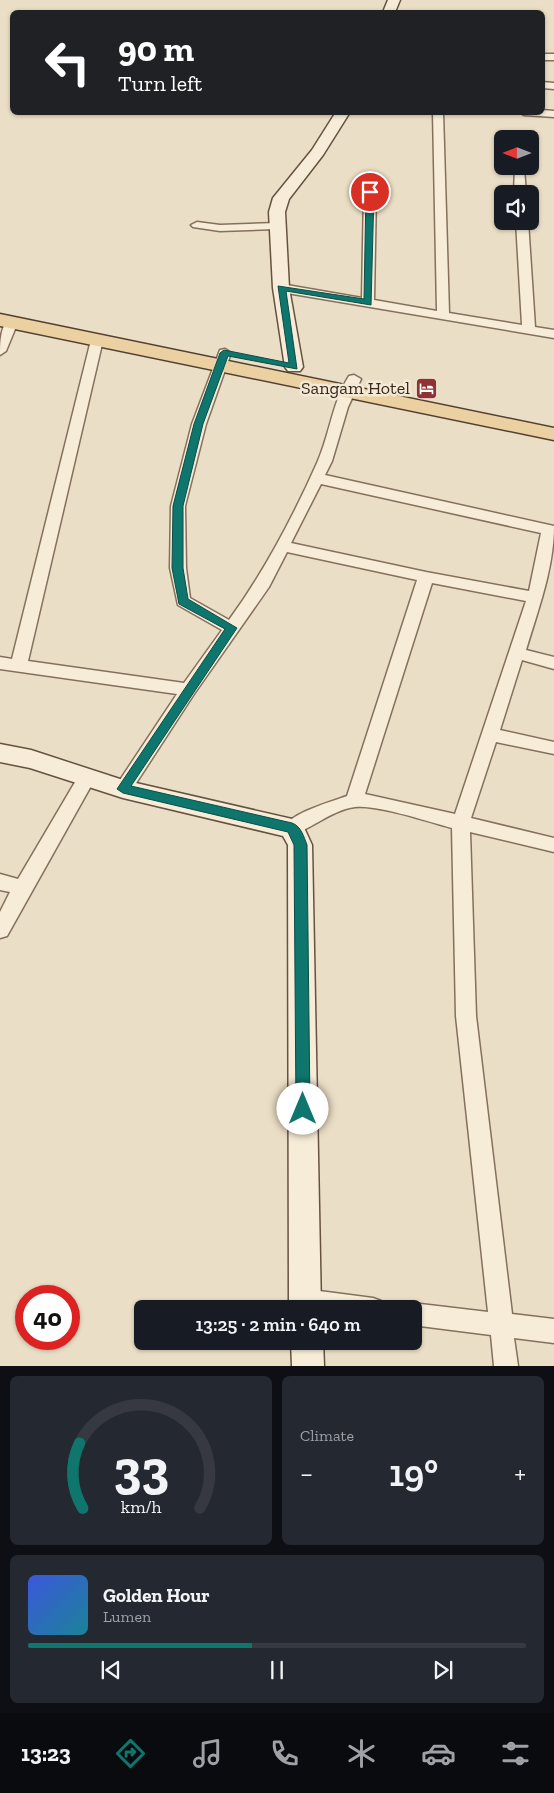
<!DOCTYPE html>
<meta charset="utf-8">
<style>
body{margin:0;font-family:"Zilla Slab",serif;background:#242831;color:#f1f3f6;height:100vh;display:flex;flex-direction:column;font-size:19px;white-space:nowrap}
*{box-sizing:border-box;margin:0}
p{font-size:16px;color:#9ea1a6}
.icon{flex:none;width:28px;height:28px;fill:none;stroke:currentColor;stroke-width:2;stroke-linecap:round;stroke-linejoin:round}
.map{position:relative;height:1366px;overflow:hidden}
.details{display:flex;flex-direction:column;gap:10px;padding:10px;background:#0d0f14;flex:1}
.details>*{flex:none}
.guide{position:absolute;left:10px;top:10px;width:535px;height:105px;border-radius:8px;box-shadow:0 1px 4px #0004;background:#202124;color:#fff;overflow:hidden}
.needle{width:32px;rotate:270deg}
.buttons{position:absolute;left:494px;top:130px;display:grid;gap:10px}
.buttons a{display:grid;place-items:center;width:45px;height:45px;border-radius:8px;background:#171b24;box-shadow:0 1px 4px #0004;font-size:25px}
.speed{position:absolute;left:15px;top:1285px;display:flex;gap:10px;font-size:25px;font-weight:700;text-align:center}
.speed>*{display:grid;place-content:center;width:65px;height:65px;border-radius:50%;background:#171b24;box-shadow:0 1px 4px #0004;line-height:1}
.speed .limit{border:8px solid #d22;background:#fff;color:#111}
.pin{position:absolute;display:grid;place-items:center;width:42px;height:42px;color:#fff;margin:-21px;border:2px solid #fff;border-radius:50%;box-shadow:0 1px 5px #0007}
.me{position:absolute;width:55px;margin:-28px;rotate:0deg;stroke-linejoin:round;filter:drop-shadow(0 0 4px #0008)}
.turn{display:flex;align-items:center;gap:18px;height:105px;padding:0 25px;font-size:22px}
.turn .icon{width:65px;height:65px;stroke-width:2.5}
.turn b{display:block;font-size:35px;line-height:42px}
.big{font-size:38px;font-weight:600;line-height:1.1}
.details .card{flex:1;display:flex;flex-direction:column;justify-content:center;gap:8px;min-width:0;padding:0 18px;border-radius:8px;background:#242831}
.details .dial{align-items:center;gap:0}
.dial svg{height:130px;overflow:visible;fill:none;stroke:#363941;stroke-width:7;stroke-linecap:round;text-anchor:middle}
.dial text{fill:#f1f3f6;stroke:none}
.song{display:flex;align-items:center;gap:15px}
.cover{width:60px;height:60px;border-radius:8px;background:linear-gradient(135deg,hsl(230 70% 55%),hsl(190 70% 35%))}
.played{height:5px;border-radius:2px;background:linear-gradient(90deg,#0f766e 45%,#363941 45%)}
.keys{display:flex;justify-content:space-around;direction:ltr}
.heat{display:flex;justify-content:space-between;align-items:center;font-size:28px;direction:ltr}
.details .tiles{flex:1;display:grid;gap:10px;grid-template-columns:1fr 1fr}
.card:last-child{grid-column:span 2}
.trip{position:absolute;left:134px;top:1300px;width:288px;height:50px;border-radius:8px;background:#171b24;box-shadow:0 1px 4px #0004;font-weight:600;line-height:50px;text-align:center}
.tabs{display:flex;height:80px;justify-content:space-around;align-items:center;background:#090b0e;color:#9ea1a6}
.tabs .icon{width:35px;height:35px}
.tabs .on{color:#0f766e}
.tabs b{font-size:22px;color:#f1f3f6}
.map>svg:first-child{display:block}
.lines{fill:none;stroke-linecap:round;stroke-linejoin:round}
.street-casing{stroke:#84705d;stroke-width:3}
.secondary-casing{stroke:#665240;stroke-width:3}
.primary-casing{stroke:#533f31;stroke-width:3}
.street{fill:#f6ecd8;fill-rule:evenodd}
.secondary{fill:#f6ecd8;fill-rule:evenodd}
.primary{fill:#ebd1a1;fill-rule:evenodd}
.route{fill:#0f766e;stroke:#0a4d48}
.labels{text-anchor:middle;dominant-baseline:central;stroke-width:5;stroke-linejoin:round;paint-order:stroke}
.poi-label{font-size:18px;fill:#362920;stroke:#f3e9d5;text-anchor:end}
</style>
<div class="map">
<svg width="554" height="1366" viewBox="0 0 554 1366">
<rect width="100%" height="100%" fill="#ebdec6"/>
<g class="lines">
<defs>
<g id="street">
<rect x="542" y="54" width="12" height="6"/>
<polygon points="542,82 554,83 554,89 542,88"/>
<polygon points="542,110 554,111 554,117 524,115 519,112 542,112"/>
<polygon points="433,112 443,112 449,313 522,325 516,221 528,221 535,327 554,330 554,338 281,292 275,288 281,284 362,298 364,192 370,189 376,192 374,300 437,311"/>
<polygon points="515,166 524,168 526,194 514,194"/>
<polygon points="197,222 220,225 276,223 282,226 276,229 220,231 193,227 191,225"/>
<path d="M 12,318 L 18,322 L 6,351 L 0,355 C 0,344 0,322 12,318 Z"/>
<path d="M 97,336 L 103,340 L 28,661 L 184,683 L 222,630 L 178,605 L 170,568 L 171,506 L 192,424 L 220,350 L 225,349 L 231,353 L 206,424 L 185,506 L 186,568 L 190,598 L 229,620 C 264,572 293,517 317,463 C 330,434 332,403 349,376 L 354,375 L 361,379 L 348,407 L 332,461 L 325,475 L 554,526 C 554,568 538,610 526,650 L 554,657 L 554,669 L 522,660 L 500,730 L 554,742 L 554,754 L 496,742 L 471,818 L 554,838 L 554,852 L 470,832 L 476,1016 L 512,1314 L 554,1319 L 554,1343 L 514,1338 L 518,1366 L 494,1366 L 491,1335 L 412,1325 L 412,1309 L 403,1309 L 412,1303 L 488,1312 L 456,1016 L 452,828 C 430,822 375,804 355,807 C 332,810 313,828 292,835 L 286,833 L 283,828 C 291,813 330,802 347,796 L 417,580 L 287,552 L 269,587 L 194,694 L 129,794 L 123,796 L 117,794 L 114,789 L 177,694 L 0,669 L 0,657 L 12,659 L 91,340 ZM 321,484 L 541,533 L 529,591 L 426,572 L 291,543 ZM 432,583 L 526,601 L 455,814 L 365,794 Z"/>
<polygon points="87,770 93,772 96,777 7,936 0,938 0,912 10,892 0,890 0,874 18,879 81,772"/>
<polygon points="304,1289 373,1298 381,1301 384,1309 298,1309 293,1300 296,1292"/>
</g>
<g id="secondary">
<polygon points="388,0 400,0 395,12 383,12"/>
<polygon points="336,112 350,112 323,155 289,199 285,212 289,288 303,367 300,371 288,371 285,367 273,288 269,212 273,198 312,150"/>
<polygon points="0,744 31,750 123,780 301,821 312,845 321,1309 289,1309 288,845 283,836 123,798 30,768 0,762"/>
<polygon points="291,1341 323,1341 324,1366 292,1366"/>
</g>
<polygon id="primary" points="0,314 554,428 554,440 0,326"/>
</defs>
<!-- street casing -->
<use href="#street" class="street-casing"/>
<!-- secondary casing -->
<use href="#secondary" class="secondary-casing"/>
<!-- primary casing -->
<use href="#primary" class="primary-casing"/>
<!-- street -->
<use href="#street" class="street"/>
<!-- secondary -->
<use href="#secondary" class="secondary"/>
<!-- primary -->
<use href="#primary" class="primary"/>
</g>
<!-- route -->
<path class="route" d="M 370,190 L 374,192 L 371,305 L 286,291 L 297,369 L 228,356 L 203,424 L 183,506 L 183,568 L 188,599 L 237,628 L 131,786 L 292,823 C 301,826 304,837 307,845 L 310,1109 L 308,1114 L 303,1116 L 298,1114 L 296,1109 L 294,845 L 288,832 L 123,793 L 117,789 L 225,629 L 179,604 L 172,568 L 173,506 L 194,424 L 220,353 L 224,350 L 289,363 L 278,286 L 364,299 L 366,192 Z"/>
<!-- icons -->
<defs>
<symbol id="hotel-square" viewBox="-11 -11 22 22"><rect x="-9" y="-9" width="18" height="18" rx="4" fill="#8f3236" stroke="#f3e9d5"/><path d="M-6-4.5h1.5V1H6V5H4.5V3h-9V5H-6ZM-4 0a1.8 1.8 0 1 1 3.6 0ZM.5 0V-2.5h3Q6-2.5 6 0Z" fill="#fff"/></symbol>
</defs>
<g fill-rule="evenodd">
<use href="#hotel-square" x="414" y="376" width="25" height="25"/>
</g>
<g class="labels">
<!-- poi labels -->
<g class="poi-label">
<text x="410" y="388">Sangam Hotel</text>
</g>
</g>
</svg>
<div class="buttons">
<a><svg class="needle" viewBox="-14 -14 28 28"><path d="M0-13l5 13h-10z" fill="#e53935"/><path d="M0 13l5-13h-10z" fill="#9ea1a6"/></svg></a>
<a><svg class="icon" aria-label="sound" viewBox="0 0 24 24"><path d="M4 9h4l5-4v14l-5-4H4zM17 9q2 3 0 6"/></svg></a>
</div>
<div class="speed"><div class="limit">40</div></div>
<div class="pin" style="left:370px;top:192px;background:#d93025"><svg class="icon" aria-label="arrive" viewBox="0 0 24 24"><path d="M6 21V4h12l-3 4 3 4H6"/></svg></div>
<svg class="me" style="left:303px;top:1109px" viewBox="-20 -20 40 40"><circle r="19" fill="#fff"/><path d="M0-13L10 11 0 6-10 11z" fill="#0f766e"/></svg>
<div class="trip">13:25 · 2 min · 640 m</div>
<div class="guide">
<div class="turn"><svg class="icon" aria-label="left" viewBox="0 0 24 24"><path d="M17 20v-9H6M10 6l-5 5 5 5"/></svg><div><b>90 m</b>Turn left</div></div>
</div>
</div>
<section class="details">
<div class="tiles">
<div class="card dial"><svg viewBox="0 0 100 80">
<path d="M14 69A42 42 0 1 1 86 69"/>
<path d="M14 69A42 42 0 0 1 12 29" stroke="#0f766e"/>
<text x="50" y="56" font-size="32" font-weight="700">33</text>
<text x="50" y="72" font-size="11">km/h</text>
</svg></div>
<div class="card"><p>Climate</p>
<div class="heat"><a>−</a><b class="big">19°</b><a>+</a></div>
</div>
<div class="card">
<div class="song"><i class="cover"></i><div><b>Golden Hour</b><p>Lumen</p></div></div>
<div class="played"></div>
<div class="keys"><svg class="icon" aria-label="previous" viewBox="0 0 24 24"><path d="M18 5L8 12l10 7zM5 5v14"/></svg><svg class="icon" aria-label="pause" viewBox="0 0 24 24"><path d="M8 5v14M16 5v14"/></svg><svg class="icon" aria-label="next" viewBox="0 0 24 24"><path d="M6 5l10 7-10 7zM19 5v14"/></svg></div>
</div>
</div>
</section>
<nav class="tabs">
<b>13:23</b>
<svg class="icon on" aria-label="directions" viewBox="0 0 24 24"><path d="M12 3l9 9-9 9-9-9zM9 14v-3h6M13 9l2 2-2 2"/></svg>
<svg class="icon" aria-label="music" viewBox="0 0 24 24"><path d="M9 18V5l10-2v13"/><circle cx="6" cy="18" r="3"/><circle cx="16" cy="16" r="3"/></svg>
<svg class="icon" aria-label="phone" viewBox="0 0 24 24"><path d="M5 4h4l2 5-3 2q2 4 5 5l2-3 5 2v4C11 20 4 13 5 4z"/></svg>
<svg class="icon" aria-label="climate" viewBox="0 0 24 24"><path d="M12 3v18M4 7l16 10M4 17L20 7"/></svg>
<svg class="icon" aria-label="car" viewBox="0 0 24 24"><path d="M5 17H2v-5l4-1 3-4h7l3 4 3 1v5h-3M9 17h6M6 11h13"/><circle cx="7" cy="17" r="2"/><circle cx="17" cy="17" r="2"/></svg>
<svg class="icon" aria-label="filters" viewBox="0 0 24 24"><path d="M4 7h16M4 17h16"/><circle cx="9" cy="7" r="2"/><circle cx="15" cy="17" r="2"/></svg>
</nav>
